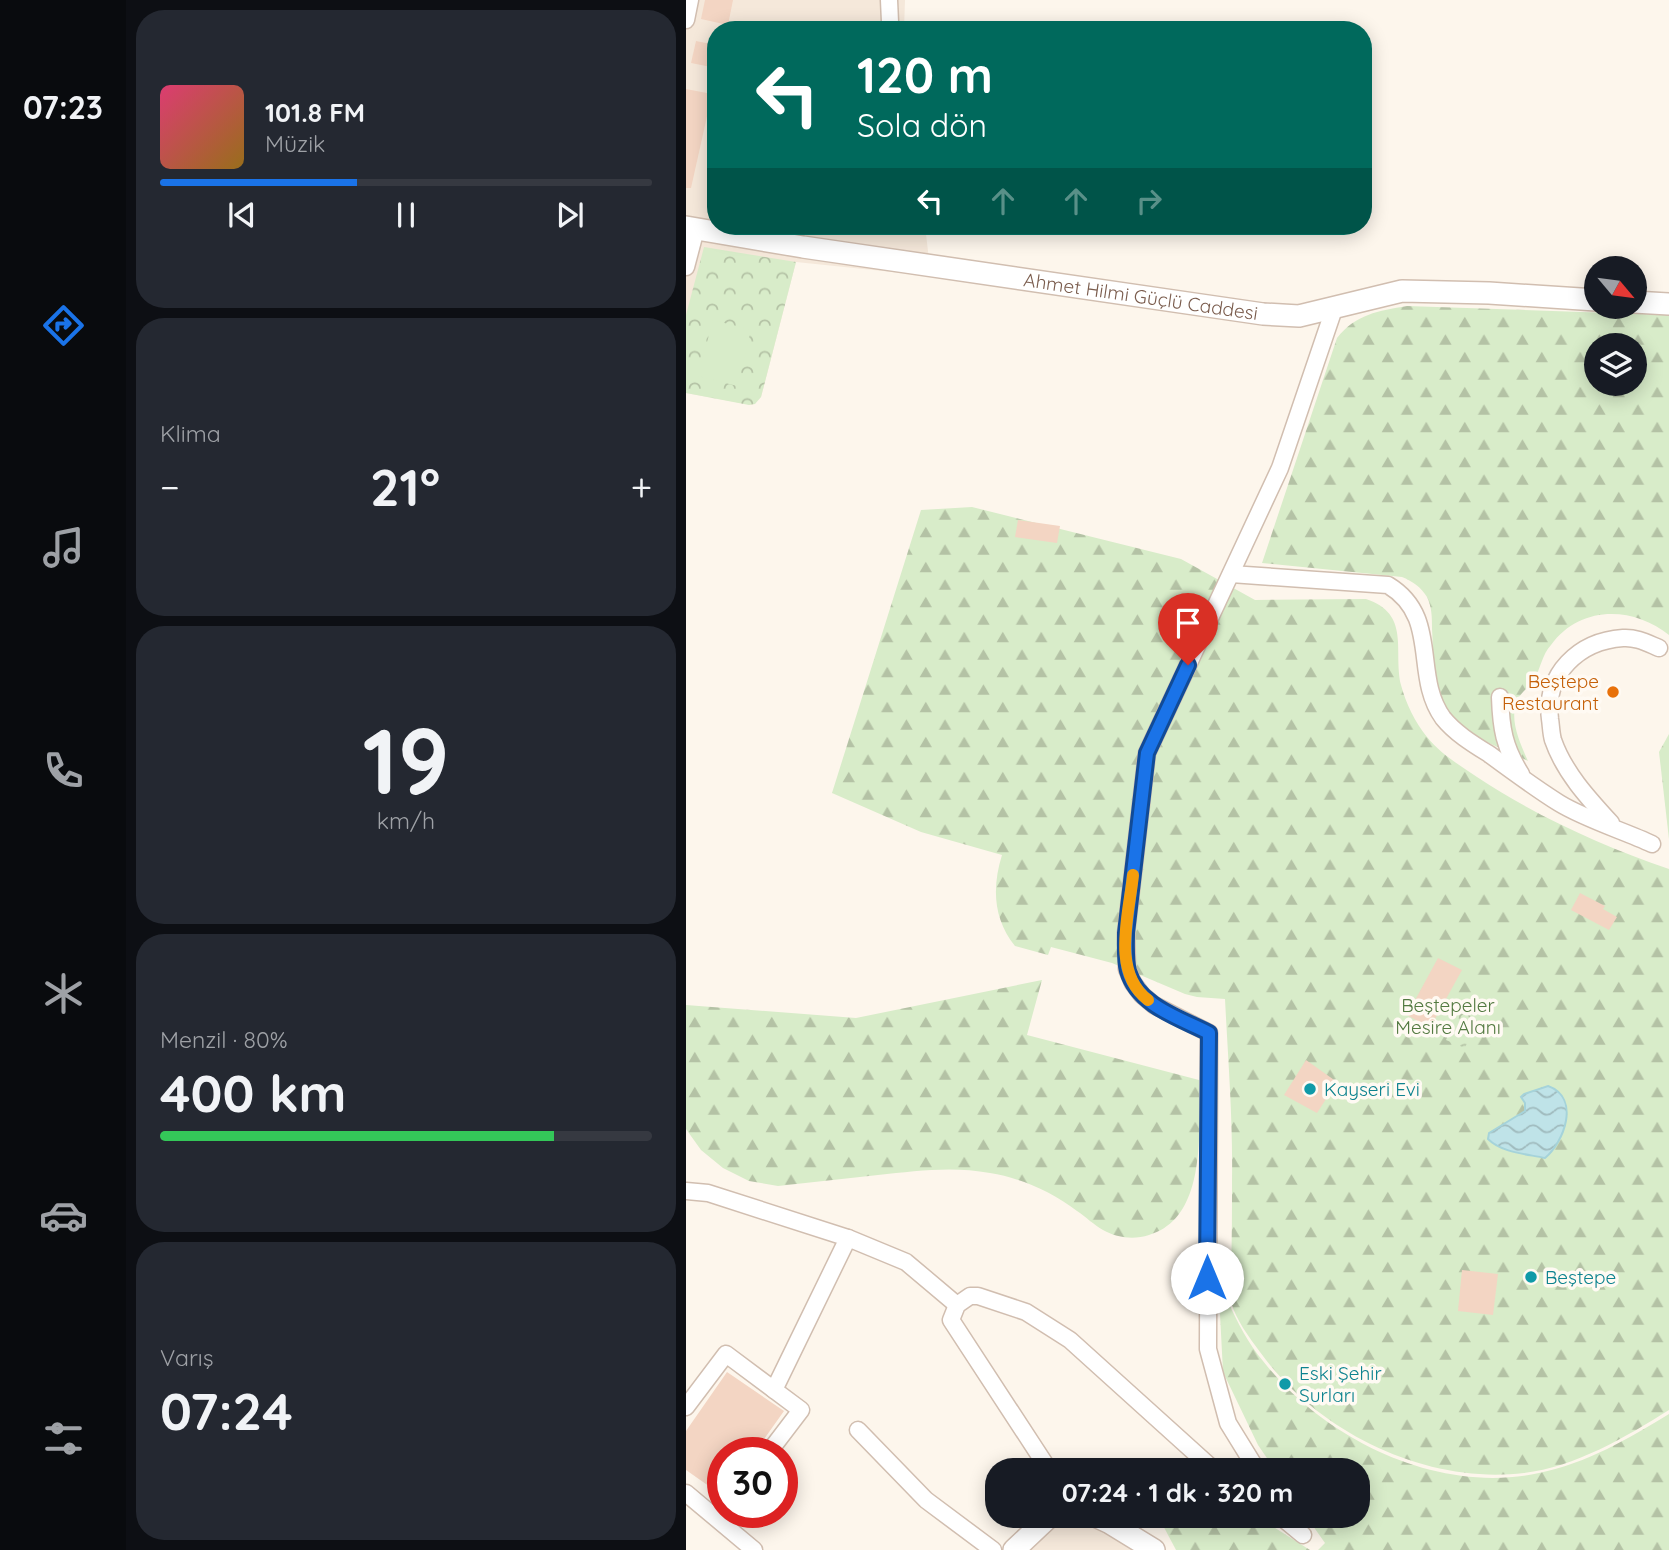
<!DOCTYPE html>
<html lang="tr">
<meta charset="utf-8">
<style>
body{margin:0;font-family:Quicksand,sans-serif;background:#242831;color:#f1f3f6;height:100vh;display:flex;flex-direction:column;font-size:26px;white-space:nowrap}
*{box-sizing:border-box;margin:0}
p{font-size:23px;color:#9ea1a6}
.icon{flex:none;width:38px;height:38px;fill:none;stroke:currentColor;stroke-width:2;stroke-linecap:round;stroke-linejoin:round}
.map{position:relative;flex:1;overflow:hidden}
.side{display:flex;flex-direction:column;gap:10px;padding:10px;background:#0d0f14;width:560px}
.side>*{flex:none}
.guide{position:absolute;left:21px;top:21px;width:665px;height:214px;border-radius:28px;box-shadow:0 4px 18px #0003;background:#00695c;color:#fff;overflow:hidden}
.needle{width:46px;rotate:119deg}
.buttons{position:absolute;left:898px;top:256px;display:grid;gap:14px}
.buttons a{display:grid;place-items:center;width:63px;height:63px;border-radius:50%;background:#171b24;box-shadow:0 4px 18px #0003;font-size:35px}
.speed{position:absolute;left:21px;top:1437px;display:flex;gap:14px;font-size:35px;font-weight:700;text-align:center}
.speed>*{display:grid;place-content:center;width:91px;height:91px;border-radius:50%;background:#171b24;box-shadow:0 4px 18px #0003;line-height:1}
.speed .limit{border:10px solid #d22;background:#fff;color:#111}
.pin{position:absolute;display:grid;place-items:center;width:60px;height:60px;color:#fff;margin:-72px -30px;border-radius:50% 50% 50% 0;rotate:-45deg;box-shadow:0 0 7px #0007}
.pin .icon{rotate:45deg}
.me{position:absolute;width:77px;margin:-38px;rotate:0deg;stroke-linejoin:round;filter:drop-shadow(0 0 5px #0008)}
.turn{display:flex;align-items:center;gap:24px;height:147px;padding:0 35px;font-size:32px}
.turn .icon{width:91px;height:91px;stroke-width:2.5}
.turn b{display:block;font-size:49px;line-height:60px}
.lanes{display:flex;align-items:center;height:66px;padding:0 35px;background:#0003;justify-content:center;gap:35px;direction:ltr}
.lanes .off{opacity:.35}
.big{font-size:52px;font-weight:800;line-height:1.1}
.side .card{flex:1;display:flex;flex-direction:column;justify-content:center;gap:10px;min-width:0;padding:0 24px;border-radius:28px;background:#242831}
.side .dial{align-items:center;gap:0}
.dial b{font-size:91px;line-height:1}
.song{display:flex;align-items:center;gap:21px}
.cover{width:84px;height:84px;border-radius:10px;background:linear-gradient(135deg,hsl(340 70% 55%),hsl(40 70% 35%))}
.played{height:7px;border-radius:4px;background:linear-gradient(90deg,#1a73e8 40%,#363941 40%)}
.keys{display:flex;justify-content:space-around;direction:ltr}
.heat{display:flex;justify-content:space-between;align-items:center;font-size:38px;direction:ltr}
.charge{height:10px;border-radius:5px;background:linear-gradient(90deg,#34c759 80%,#363941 0)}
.trip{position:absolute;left:299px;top:1458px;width:385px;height:70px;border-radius:28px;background:#171b24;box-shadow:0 4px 18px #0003;font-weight:800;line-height:70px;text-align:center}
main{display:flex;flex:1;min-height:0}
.tabs{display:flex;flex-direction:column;width:126px;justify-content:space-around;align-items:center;background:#090b0e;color:#9ea1a6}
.tabs .icon{width:49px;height:49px}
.tabs .current{color:#1a73e8}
.tabs b{font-size:32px;color:#f1f3f6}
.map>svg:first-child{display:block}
.residential{fill:#f5e8da}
.forest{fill:url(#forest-firs);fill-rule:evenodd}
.park{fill:url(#park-crowns)}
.pitch{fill:#d8ecc9}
.water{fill:url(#water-waves);stroke:#a5d3da;stroke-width:2}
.building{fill:#f3d5c3}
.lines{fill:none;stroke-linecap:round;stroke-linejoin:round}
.minor-casing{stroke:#d1beb0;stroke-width:19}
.tertiary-casing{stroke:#d1beb0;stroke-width:24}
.minor{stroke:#fff;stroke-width:16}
.tertiary{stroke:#fff;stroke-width:21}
.route-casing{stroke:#114b97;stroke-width:18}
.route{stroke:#1a73e8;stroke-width:12}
.slow{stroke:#f59e0b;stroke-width:12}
.food-dot{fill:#e8710a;stroke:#fffaf3;stroke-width:2.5}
.culture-dot{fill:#0f9aa8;stroke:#fffaf3;stroke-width:2.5}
.labels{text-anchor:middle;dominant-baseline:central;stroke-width:7;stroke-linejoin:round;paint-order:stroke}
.street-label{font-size:19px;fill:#7a5c4d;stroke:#fffaf3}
.food-label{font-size:19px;fill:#c56008;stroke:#fffaf3;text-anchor:end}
.park-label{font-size:19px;fill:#537a41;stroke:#fffaf3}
.culture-label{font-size:19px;fill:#0d838f;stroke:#fffaf3;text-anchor:start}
</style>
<main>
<nav class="tabs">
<b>07:23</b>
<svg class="icon current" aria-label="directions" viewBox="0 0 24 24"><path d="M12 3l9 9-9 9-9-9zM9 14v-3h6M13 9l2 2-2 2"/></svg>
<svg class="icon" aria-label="music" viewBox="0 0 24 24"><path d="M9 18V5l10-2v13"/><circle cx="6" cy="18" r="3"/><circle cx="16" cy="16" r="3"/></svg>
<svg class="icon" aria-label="phone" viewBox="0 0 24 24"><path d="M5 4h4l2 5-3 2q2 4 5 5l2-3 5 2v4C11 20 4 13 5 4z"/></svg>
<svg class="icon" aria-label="climate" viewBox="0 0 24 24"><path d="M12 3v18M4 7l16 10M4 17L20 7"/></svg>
<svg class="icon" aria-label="car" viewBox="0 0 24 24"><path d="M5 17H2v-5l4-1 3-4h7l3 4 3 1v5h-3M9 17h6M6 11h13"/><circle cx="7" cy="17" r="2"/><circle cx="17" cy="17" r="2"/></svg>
<svg class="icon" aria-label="filters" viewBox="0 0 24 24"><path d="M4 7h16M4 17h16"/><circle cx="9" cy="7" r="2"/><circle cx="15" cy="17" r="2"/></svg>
</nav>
<section class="side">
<div class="card">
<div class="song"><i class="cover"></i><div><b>101.8 FM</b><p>Müzik</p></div></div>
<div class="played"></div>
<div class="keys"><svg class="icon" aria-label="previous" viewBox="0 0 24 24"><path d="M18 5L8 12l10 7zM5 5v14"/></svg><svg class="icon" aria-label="pause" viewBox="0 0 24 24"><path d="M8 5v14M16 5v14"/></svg><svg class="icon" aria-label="next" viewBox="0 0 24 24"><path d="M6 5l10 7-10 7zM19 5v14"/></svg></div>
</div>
<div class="card"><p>Klima</p>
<div class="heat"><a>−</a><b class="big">21°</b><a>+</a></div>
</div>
<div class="card dial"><b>19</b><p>km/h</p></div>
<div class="card"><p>Menzil · 80%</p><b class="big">400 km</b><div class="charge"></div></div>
<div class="card"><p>Varış</p><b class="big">07:24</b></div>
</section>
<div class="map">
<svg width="983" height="1550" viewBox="0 0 983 1550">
<defs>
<pattern id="forest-firs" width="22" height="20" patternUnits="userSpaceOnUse" patternTransform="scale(1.75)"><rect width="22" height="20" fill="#d8ecc9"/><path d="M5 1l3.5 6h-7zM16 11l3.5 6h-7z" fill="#b4c2a5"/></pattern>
<pattern id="park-crowns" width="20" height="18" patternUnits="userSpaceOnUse" patternTransform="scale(1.75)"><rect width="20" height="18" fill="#d8ecc9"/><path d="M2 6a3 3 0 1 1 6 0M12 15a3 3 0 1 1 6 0" fill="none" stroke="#b4c2a5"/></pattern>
<pattern id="water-waves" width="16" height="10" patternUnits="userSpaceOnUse" patternTransform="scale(1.75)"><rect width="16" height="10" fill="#bfe3e8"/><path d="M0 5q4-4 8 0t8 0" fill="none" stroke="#a0bbbe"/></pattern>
</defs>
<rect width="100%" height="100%" fill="#fdf6ec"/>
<!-- residential -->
<g class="residential">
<polygon points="0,0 219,0 218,30 30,30 30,226 239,226 245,276 110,262 75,397 66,405 0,393"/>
<polygon points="361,1516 409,1516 466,1550 326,1550"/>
</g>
<!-- forest -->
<g class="forest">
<path d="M 721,306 L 983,315 L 983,635 C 947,606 894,605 865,645 C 856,655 855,667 849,678 C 845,686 836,691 832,699 C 822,718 834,743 842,761 C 818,749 785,738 767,718 C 746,694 748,659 746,629 C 746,618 746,607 741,597 C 735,587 726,581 716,577 L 576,563 L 651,338 C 670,314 692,311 721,306 ZM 910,345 L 948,345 L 948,383 L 910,383 Z"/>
<path d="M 286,507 L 495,559 L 569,600 L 680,599 C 725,614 707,650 715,685 C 720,704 729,722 741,737 C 755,754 773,765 791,777 C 850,816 916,846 983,869 L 983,1410 C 940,1437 889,1467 838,1473 C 739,1485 631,1432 574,1352 C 563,1337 550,1320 545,1302 C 543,1292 545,1280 545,1270 C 546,1240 546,1210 546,1180 C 547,1120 542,1059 539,999 L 511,997 L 499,994 L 426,963 L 365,947 L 362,955 L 329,946 C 307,919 306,887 316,855 L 235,832 L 146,793 L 235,510 Z"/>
<polygon points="983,734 983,839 973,752"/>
<path d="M 356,980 L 341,1035 L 513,1080 C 513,1128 522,1218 463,1235 C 448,1240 431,1238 417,1230 C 408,1225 400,1217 391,1211 C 366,1192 335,1178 304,1173 C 266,1166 230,1171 192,1175 C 159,1179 125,1182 92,1186 L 63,1181 L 37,1168 L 15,1150 L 0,1129 L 0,1005 L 170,1018 Z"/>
<path d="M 542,1302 C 552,1323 562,1343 577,1361 C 639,1440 752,1495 853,1473 C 899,1464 944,1438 983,1414 L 983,1550 L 632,1550 L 639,1543 L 620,1516 L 672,1516 L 672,1470 L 589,1470 L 572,1445 L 537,1372 L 534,1314 L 537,1305 Z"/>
<polygon points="472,1516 570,1516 624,1550 490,1550"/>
</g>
<!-- park -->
<g class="park">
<polygon points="18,247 110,262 75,397 69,404 63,405 0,393 0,315"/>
<polygon points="772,1011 791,1018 779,1048 760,1040"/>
</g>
<!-- pitch -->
<polygon class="pitch" points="27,320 65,330 51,386 12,376"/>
<!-- water -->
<path class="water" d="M 862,1086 C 895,1098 878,1142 859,1158 C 841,1154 816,1153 802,1139 L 803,1133 L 839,1111 L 839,1103 L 835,1097 L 838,1094 Z"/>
<!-- building -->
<g class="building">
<polygon points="19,0 47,0 42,25 15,19"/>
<polygon points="10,41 30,45 30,68 5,63"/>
<polygon points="0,89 26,94 5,188 0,188"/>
<polygon points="332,520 374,526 371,543 329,537"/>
<polygon points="894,893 919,906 917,909 931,917 923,930 885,910"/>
<polygon points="752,958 776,970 744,1028 721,1015"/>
<polygon points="620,1060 651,1082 631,1113 598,1095"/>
<polygon points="776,1270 812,1274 807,1315 772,1311"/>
<polygon points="41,1372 98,1411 69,1452 37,1452 37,1496 0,1470 0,1431"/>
</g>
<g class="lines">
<defs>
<g id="minor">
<polyline points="203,0 204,22"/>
<polyline points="0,20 4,0"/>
<polyline points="0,267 10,229"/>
<path d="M 545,574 L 702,585 C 755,617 726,675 757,718 C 769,733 787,744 803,754 C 826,771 849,788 873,803 C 899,819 938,831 966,844"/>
<path d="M 814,697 C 815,728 818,747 835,774"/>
<path d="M 925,823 C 902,798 878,772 867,740 C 865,733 865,725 864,719 C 858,674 893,641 937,638 C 950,637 961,643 973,648"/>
<polyline points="0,1191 22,1193 162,1238 220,1262 271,1305"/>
<polyline points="88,1390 162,1238"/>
<polyline points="0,1407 40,1354 115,1410 83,1452"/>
<polyline points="172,1430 240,1500 307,1550"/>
<polyline points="363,1470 265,1320 271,1305 284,1296 292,1296 340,1312 384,1340 528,1470"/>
<polyline points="571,1470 542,1423 522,1349 523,1033 468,1005 456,995 447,983 441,969 440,933 461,753 594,468 648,309"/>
<polyline points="0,1493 68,1550"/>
<polyline points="594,1516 617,1535"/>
</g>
<g id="tertiary">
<path id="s1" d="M 0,227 L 117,247 L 577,314 L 613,316 L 716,291 L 803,293 L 910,300"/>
<polyline points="948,302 983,304"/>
<polyline points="409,1516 424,1523 468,1550"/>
<polyline points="328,1550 364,1516"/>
</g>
</defs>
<!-- minor casing -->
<use href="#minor" class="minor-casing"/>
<!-- tertiary casing -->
<use href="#tertiary" class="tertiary-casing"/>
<!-- minor -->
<use href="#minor" class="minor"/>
<!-- tertiary -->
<use href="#tertiary" class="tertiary"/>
</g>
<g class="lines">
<defs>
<path id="route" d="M 502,665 L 461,753 L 440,933 C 440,945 439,960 442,971 C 452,1006 494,1018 523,1033 L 521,1278"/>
</defs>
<!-- route casing -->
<use href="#route" class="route-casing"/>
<!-- route -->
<use href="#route" class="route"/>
<!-- slow -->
<path class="slow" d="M 447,875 C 443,915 425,972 462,1000"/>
</g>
<!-- markers -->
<circle class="food-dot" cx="927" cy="692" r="7"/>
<g class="culture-dot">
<circle cx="624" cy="1089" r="7"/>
<circle cx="845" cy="1277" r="7"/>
<circle cx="599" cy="1384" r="7"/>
</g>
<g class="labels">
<!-- street labels -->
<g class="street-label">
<text stroke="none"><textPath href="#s1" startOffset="460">Ahmet Hilmi Güçlü Caddesi</textPath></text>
</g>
<!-- food labels -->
<g class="food-label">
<text x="913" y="681">Beştepe<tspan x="913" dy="22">Restaurant</tspan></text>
</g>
<!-- park labels -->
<g class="park-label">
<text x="762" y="1005">Beştepeler<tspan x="762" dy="22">Mesire Alanı</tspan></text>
</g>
<!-- culture labels -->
<g class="culture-label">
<text x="638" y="1089">Kayseri Evi</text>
<text x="859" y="1277">Beştepe</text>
<text x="613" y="1373">Eski Şehir<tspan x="613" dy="22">Surları</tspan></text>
</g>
</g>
</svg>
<div class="buttons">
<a><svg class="needle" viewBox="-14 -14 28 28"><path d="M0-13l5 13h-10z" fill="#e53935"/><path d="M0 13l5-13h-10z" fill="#9ea1a6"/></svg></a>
<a><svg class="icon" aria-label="layers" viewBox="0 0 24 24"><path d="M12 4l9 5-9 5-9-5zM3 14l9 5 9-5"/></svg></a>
</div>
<div class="speed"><div class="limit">30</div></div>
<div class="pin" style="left:502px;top:665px;background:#d93025"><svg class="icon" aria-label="arrive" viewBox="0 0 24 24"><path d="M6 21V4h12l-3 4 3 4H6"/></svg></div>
<svg class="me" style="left:521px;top:1278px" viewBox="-20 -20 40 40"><circle r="19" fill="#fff"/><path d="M0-13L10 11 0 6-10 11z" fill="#1a73e8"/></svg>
<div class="trip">07:24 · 1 dk · 320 m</div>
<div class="guide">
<div class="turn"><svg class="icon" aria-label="left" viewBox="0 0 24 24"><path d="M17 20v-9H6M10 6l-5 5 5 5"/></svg><div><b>120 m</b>Sola dön</div></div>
<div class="lanes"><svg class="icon" aria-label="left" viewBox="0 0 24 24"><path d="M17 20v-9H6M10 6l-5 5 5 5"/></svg><svg class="icon off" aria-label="ahead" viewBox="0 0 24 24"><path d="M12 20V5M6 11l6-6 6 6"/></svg><svg class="icon off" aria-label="ahead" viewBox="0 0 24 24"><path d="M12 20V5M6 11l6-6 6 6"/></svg><svg class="icon off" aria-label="right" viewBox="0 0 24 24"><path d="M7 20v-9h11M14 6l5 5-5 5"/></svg></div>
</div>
</div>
</main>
